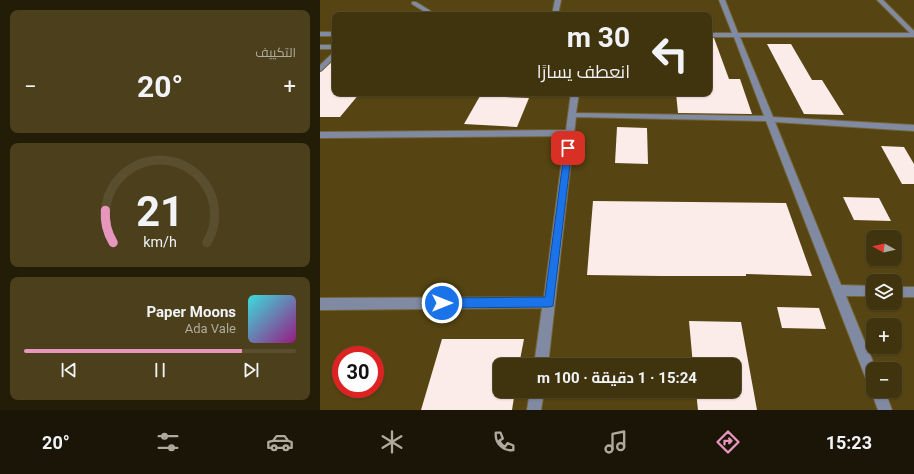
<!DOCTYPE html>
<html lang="ar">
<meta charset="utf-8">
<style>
body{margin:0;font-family:Roboto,Cairo,sans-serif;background:#4b3f1c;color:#f1f3f6;direction:rtl;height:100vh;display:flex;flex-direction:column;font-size:15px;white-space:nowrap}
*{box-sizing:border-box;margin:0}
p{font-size:13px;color:#aeaa9e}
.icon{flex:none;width:22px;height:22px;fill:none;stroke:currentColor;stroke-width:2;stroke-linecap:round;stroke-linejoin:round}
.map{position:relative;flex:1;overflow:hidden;direction:ltr}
.side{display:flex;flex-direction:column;gap:10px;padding:10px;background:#231d08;width:320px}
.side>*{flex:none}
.hud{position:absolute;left:12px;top:12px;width:380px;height:84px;border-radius:8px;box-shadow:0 1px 3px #0004,0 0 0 1px #594f2e;direction:rtl;background:#40340e;color:#f1f3f6;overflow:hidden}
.needle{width:26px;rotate:278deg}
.fabs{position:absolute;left:546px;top:230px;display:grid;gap:8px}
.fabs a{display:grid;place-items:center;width:36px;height:36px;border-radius:8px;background:#40340e;box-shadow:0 1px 3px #0004,0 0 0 1px #594f2e;font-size:20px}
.speed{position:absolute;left:12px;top:346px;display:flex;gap:8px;font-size:20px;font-weight:700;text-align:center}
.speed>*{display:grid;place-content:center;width:52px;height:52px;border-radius:50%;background:#40340e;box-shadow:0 1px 3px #0004,0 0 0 1px #594f2e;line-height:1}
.speed .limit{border:6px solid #d22;background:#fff;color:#111}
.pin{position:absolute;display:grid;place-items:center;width:34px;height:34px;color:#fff;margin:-17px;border-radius:8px;box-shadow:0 2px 6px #0006}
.me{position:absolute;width:44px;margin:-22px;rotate:90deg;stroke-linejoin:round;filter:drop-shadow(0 0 3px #0008)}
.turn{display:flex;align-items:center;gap:14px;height:84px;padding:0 16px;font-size:18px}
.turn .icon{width:52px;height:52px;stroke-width:2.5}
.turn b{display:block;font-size:28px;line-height:34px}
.big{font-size:30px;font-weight:700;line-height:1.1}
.side .widget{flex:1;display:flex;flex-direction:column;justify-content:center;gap:6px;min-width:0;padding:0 14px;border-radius:8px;background:#4b3f1c}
.side .dial{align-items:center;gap:0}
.dial svg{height:104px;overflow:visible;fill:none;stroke:#594f2e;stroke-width:7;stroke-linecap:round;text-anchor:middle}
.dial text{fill:#f1f3f6;stroke:none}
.song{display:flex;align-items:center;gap:12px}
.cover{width:48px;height:48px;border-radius:6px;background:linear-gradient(135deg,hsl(180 70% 55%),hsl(310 70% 35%))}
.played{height:4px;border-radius:2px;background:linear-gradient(90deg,#e797bd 80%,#594f2e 80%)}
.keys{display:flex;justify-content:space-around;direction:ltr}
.heat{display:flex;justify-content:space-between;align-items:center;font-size:22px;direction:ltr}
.trip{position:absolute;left:173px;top:358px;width:248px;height:40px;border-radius:8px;background:#40340e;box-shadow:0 1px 3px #0004,0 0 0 1px #594f2e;font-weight:700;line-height:40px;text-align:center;direction:rtl}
.menu{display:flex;height:64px;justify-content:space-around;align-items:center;background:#1a1506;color:#aeaa9e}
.menu .icon{width:28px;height:28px}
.menu .on{color:#e797bd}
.menu b{font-size:18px;color:#f1f3f6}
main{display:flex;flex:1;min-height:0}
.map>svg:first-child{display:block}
.building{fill:#fcece9}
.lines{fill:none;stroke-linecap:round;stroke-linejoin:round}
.minor-casing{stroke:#746434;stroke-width:2}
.minor{fill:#818aa3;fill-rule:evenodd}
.route{fill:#1a73e8;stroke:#114b97}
</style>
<main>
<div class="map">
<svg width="594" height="410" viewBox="0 0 594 410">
<rect width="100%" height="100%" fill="#564512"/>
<!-- building -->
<g class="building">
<polygon points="389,38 394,38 409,79 420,79 432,114 358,113 356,93 389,93"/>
<polygon points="447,44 471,44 492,80 502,80 524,115 484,114"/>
<polygon points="15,59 15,93 40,93 20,117 0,117 0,72"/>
<polygon points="160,96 209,98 197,127 144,124"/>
<polygon points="297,127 327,128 328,164 295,163"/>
<polygon points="561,146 584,147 594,164 594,184 582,184"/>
<polygon points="523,197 559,198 571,221 534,220"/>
<polygon points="273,201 466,203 492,276 426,274 426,276 341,276 267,275"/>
<polygon points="457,307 499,308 506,329 462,328"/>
<polygon points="369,321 421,322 437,410 378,410 376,391 414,391 414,365 373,365"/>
<polygon points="122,339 204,339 199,365 180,365 180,391 195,391 192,410 101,410"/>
</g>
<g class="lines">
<defs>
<g id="minor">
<polygon points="235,0 241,0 238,15 232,15"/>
<polygon points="399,0 405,0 418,33 590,33 557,0 563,0 594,31 594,37 420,37 453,117 594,125 594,131 455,122 521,285 553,286 553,296 526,296 556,369 553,369 553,391 565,391 572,410 558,410 551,391 553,386 548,384 546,379 446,121 256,117 228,365 214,365 222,308 0,310 0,298 224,297 245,136 0,138 0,132 246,130 251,93 259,93 256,113 444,116 414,37 389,37 389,33 412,33"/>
<polygon points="92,2 96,2 117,15 110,15 92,4"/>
<rect x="0" y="32" width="15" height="4"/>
<rect x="0" y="45" width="15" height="4"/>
<polygon points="15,51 15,57 2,70 0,71 0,65"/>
<rect x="575" y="287" width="19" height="10"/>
<polygon points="210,391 224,391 221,410 207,410"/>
</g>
</defs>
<!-- minor casing -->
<use href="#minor" class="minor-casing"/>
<!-- minor -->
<use href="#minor" class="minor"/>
</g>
<!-- route -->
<polygon class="route" points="245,146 251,146 252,148 233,306 229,307 122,308 118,307 117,303 118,300 122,298 225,297"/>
</svg>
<div class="fabs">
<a><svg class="needle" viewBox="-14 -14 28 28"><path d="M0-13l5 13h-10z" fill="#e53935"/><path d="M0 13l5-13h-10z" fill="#aeaa9e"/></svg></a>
<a><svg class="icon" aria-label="layers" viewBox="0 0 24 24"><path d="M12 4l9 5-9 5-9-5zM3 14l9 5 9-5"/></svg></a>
<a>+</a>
<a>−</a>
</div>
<div class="speed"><div class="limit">30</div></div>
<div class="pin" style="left:248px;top:148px;background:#d93025"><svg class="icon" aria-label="arrive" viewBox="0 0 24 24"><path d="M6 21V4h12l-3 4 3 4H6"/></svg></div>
<svg class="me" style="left:122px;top:303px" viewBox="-20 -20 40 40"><circle r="17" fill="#1a73e8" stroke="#fff" stroke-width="3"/><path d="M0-11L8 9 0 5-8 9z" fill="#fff"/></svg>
<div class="trip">15:24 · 1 دقيقة · 100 m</div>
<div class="hud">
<div class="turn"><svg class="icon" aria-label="left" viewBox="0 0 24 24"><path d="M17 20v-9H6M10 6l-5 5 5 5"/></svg><div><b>30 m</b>انعطف يسارًا</div></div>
</div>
</div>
<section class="side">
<div class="widget"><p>التكييف</p>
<div class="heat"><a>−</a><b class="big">20°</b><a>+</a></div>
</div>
<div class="widget dial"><svg viewBox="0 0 100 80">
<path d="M14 69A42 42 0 1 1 86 69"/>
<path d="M14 69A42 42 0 0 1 8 44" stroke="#e797bd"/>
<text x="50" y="56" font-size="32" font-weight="700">21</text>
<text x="50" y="72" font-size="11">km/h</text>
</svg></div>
<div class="widget">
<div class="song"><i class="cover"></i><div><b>Paper Moons</b><p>Ada Vale</p></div></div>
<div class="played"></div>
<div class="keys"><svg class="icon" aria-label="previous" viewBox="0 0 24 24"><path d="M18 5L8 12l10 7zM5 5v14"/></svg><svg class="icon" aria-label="pause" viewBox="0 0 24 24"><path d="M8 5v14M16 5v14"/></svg><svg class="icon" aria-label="next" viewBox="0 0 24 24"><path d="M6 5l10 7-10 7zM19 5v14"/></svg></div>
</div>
</section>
</main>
<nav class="menu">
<b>15:23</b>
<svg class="icon on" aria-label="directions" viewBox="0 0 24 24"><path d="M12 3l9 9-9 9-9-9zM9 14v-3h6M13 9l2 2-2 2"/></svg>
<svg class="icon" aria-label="music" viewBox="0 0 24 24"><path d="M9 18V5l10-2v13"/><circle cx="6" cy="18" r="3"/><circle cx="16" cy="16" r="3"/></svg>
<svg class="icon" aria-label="phone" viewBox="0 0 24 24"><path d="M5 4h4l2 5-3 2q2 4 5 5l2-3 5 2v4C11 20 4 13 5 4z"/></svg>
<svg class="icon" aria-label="climate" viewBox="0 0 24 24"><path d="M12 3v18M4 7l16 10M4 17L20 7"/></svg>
<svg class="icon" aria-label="car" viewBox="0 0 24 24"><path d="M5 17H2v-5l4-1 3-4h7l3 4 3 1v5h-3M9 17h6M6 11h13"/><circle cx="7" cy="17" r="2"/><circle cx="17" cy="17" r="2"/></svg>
<svg class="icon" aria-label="filters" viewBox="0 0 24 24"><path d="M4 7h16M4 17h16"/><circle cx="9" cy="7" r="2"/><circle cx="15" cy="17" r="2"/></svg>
<b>20°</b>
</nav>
